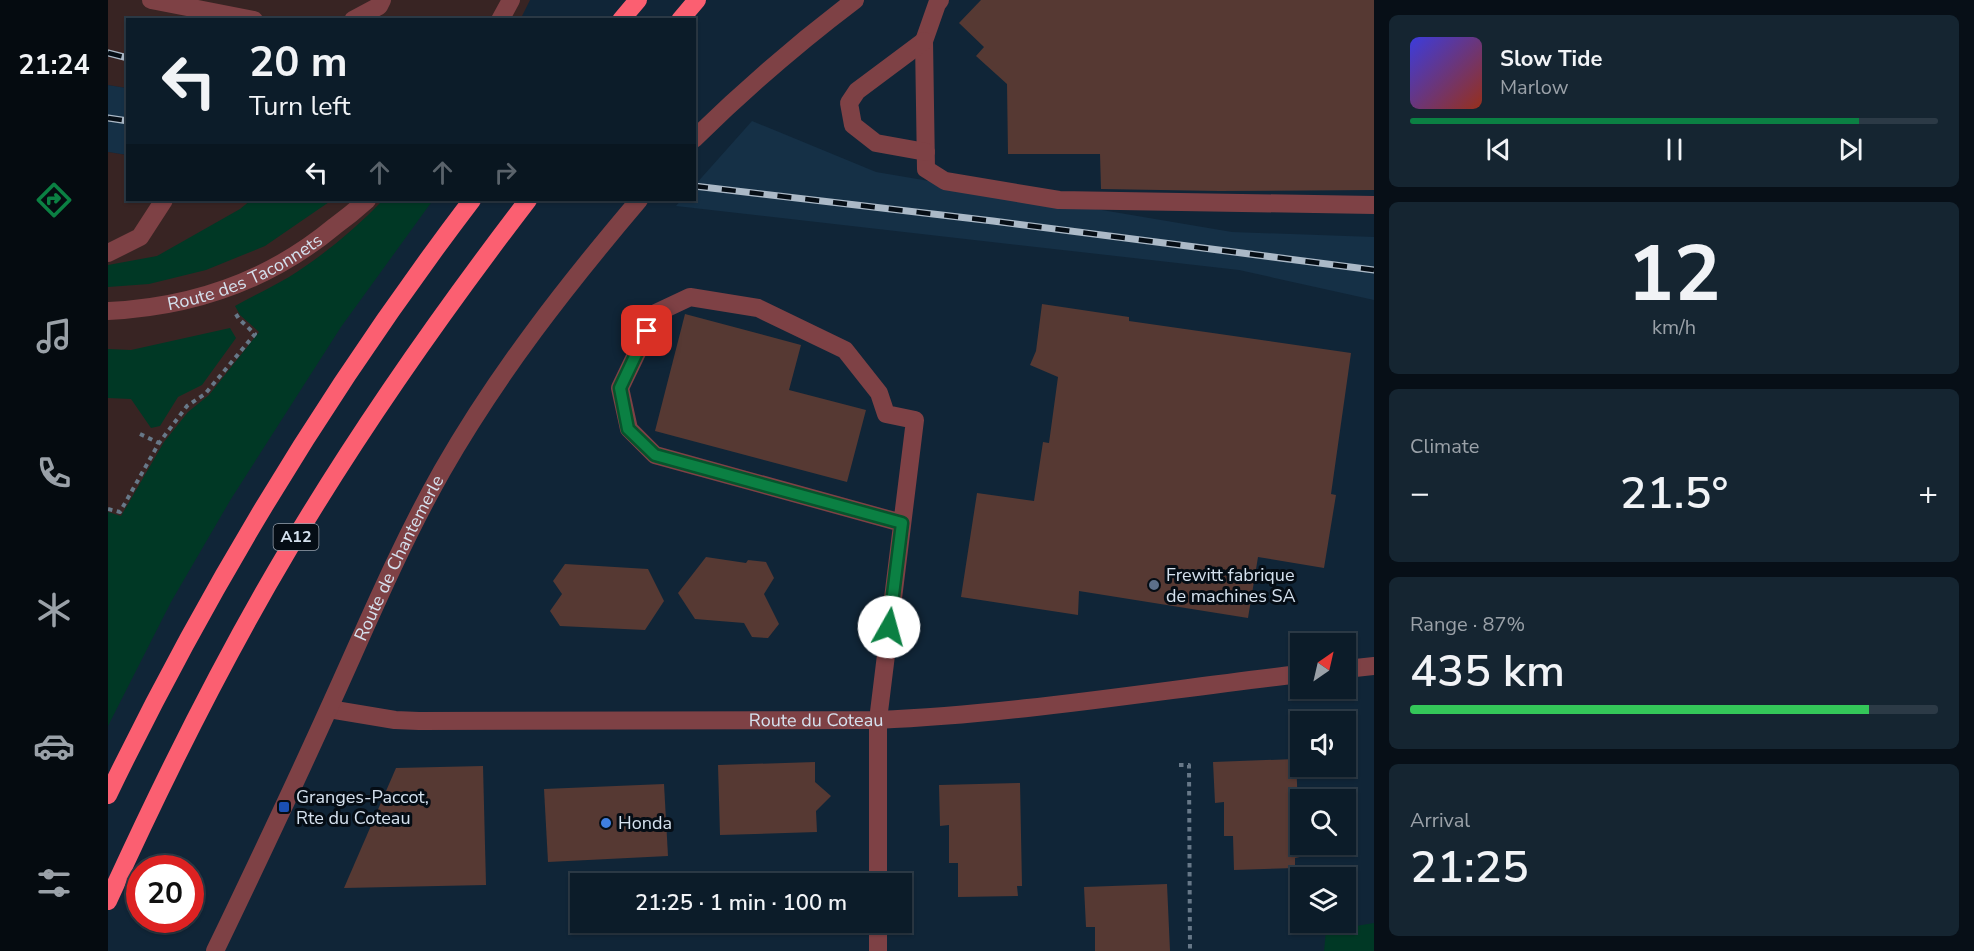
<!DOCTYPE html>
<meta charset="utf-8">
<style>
body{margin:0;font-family:"Nunito Sans",sans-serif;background:#152531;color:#f1f3f6;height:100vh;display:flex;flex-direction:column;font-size:22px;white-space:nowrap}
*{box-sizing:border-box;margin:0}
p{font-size:20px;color:#9aa1a8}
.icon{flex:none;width:33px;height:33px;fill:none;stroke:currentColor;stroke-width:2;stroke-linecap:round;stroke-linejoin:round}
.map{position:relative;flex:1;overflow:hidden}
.panel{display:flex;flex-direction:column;gap:15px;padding:15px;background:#070f17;width:600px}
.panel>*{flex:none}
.guide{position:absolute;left:18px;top:18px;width:570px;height:183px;border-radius:0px;box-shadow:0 2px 4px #0004,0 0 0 2px #2c3a46;background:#0c1c29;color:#f1f3f6;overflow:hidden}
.needle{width:39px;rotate:34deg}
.buttons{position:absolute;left:1182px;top:633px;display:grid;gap:12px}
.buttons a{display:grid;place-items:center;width:66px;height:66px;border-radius:0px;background:#0c1c29;box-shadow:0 2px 4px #0004,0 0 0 2px #2c3a46;font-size:30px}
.speed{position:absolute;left:18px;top:855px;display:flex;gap:12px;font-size:30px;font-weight:700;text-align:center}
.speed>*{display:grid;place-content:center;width:78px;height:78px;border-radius:50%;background:#0c1c29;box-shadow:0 2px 4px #0004,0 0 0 2px #2c3a46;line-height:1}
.speed .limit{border:9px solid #d22;background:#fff;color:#111}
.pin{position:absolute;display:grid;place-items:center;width:51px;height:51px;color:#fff;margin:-26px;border-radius:12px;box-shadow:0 3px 9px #0006}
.me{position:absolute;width:66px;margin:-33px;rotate:7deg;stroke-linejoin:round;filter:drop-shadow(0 0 4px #0008)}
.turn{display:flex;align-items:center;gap:21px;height:126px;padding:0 24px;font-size:27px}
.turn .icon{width:78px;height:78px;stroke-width:2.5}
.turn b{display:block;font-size:42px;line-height:51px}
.lanes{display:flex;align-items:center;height:57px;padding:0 24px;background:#0003;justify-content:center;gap:30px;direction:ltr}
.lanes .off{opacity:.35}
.big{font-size:45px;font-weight:600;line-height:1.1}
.panel .card{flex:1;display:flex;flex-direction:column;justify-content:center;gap:9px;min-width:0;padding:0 21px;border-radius:9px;background:#152531}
.panel .dial{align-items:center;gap:0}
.dial b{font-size:78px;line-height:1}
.song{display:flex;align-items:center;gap:18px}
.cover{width:72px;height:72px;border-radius:9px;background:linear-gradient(135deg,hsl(240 70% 55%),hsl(10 70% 35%))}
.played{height:6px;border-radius:3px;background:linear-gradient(90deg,#0b8043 85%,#2c3a46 85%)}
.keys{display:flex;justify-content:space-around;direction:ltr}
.heat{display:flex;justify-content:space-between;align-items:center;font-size:33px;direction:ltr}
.charge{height:9px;border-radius:4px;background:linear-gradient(90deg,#34c759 87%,#2c3a46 0)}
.trip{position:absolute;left:462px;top:873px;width:342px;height:60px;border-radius:0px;background:#0c1c29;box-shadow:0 2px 4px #0004,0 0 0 2px #2c3a46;font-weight:600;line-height:60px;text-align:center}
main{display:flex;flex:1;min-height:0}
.dock{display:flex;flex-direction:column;width:108px;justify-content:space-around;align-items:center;background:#050b10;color:#9aa1a8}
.dock .icon{width:42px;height:42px}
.dock .current{color:#0b8043}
.dock b{font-size:27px;color:#f1f3f6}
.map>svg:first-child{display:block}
.built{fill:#153046}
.industrial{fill:#382423}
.green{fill:#003825}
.building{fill:#563933}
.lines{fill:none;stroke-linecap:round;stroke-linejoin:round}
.path{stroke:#677888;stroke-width:4;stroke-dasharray:4.5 4.5;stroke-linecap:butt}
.service{stroke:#7e4145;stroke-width:18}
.minor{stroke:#7e4145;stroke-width:18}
.tertiary{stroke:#7e4145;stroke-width:18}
.motorway{stroke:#fb5f71;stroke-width:18}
.rail-casing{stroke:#abb9c7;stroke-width:7}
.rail{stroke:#050d15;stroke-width:4.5;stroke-dasharray:14;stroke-linecap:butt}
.route-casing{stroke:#07532c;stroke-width:15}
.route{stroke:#0b8043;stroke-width:10}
.service-dot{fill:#5c6f8a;stroke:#050d15;stroke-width:2}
.transit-dot{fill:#1a4fb4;stroke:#050d15;stroke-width:2}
.shop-dot{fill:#3f7fe0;stroke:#050d15;stroke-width:2}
.labels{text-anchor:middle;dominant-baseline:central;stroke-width:6;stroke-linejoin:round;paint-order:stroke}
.shield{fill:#050d15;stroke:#97a1ad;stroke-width:1.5}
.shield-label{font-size:16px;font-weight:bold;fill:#d5e1ee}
.street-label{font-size:18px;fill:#d5e1ee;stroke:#050d15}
.poi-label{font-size:18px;fill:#d5e1ee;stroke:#050d15;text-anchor:start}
</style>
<main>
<nav class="dock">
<b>21:24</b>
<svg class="icon current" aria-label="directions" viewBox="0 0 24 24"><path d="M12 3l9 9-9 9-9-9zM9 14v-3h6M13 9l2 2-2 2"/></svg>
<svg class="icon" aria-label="music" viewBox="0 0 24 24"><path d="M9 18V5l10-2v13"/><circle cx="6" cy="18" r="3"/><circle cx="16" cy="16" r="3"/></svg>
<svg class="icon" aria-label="phone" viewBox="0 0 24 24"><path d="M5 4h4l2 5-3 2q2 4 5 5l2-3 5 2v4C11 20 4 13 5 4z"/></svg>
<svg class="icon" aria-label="climate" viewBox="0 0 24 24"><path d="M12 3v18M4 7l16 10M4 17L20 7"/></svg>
<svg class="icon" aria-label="car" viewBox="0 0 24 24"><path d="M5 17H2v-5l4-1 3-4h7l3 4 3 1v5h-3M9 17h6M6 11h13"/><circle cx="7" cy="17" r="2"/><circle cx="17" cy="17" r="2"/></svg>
<svg class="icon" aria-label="filters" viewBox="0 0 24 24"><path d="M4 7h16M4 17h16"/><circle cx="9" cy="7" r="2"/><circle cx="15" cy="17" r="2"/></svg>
</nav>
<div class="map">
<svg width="1266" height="951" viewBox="0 0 1266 951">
<rect width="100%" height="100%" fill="#102537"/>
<!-- built -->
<g class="built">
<polygon points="0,85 19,88 19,155 0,152"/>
<polygon points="644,121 768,172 1124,232 1266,237 1266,300 1131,270 568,206 573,200 586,200 587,185"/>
</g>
<!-- industrial -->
<g class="industrial">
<polygon points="0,0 422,0 412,20 20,20 19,88 0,85"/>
<polygon points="0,152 19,155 20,200 299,200 0,631"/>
</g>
<!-- green -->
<g class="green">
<polygon points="143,200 224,200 157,246 98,270 41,284 0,287 0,265 49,256 132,209"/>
<path d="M 275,200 L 325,200 L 233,327 L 123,499 L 63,602 L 0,726 L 0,512 L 13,516 L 56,442 L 80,412 L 101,395 L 151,332 L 132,315 L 127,306 C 145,296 164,287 181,277 C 216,255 247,229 275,200 Z"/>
<polygon points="122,328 128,338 94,385 70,397 52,426 43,428 23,399 0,398 0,349 23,350"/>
<polygon points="1266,923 1266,951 1216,951 1218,931"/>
</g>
<!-- building -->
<g class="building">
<polygon points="873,0 1266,0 1266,190 1111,191 993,189 992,154 900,154 899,84 868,56 876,47 851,23"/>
<polygon points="934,304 1021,317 1021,321 1243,353 1223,494 1228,495 1216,568 1150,557 1140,618 971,591 970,615 853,597 869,493 926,501 935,442 941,443 950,377 922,365 928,351"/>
<polygon points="577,314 693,345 681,390 758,410 739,482 547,431"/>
<polygon points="598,557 638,563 640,560 658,562 666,578 656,594 671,624 660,638 644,637 636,623 587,619 570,593"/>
<polygon points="457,564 540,569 556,601 537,630 452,626 442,611 454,594 445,581"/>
<polygon points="1188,759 1192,857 1187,858 1187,868 1126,870 1125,836 1116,836 1116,802 1107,803 1105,762"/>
<polygon points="707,762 707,782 723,796 708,811 709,832 612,835 610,765"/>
<polygon points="375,766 378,885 236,888 288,768"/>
<polygon points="912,783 914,886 909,886 910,896 850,897 850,863 841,863 841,825 832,826 831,785"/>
<polygon points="556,784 560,856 440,862 436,789"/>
<polygon points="1059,884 1062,951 987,951 987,927 978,927 976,887"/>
</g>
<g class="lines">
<!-- path -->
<g class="path">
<polyline points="32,434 51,443"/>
<polyline points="0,509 12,512 51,443 79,406 97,394 147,334 131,319 126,311"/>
<polyline points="1071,765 1081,765 1082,951"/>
</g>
<!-- service -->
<g class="service">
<polyline points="43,0 146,20"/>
<polyline points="832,0 829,4 816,41 818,169 837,181 951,200 1266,205"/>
<polyline points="245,20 271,6 274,0"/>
<polyline points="816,41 749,91 741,103 745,125 768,143 818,152"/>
<polyline points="0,253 32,237 56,200"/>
<polyline points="770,720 807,420 778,414 771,393 737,350 650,308 582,297 548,313 512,388 521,429 547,455 794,523"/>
</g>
<!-- minor -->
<g class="minor">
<polyline points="1238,669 1266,666"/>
<path id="s1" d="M 221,709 L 287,720 L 311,721 L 770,720 C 911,714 1052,690 1192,674"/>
<polyline points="770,720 770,884"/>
<polyline points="770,922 770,951"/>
</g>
<!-- tertiary -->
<g class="tertiary">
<polyline points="392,20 403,0"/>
<path d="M 586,139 C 637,89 690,43 747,0"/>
<path id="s2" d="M 0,311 C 85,307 161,281 227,226 C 238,218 249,209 259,200"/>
<path id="s3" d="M 107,951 C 146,870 184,790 221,708 C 257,629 291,547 334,471 C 390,373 458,286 531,200"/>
</g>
<!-- motorway -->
<g class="motorway">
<polyline points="513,20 530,0"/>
<polyline points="572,20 589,0"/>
<path d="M 0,795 C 103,582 221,388 364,200"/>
<path d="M 0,901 C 55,780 114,661 182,547 C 254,426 335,311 420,200"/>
</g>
<defs>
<g id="rail">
<polyline points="0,53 20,58"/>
<polyline points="0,118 20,121"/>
<polyline points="586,186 885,221 1266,270"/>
</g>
</defs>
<!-- rail casing -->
<use href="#rail" class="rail-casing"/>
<!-- rail -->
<use href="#rail" class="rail"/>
</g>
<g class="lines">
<defs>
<polyline id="route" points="539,331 512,388 520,429 547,455 794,523 781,627"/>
</defs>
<!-- route casing -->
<use href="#route" class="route-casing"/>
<!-- route -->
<use href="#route" class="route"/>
</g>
<!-- markers -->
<circle class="service-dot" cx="1046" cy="585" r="6"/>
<rect class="transit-dot" x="170" y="801" width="12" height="12" rx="3"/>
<circle class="shop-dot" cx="498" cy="823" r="6"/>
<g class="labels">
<!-- shield labels -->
<rect class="shield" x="165.5" y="524" width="45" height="26" rx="4.5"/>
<g class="shield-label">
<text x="188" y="537">A12</text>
</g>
<!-- street labels -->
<g class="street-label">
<text stroke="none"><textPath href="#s2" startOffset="144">Route des Taconnets</textPath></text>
<text stroke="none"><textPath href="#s3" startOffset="434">Route de Chantemerle</textPath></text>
<text stroke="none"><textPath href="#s1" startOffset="488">Route du Coteau</textPath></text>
</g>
<!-- poi labels -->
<g class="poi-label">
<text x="1058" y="575">Frewitt fabrique<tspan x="1058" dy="21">de machines SA</tspan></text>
<text x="188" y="797">Granges-Paccot,<tspan x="188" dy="21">Rte du Coteau</tspan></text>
<text x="510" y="823">Honda</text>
</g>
</g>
</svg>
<div class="buttons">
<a><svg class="needle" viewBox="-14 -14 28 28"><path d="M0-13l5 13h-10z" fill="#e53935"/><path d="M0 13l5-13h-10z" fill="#9aa1a8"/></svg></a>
<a><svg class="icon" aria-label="sound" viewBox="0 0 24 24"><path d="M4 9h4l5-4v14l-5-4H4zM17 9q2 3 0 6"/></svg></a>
<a><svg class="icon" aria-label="search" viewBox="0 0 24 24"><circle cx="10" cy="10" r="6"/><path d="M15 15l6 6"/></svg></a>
<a><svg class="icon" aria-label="layers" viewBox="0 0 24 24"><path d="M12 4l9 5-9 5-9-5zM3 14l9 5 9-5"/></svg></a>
</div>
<div class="speed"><div class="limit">20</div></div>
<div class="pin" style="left:539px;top:331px;background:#d93025"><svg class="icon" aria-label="arrive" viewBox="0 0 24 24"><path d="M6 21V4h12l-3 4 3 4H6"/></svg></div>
<svg class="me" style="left:781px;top:627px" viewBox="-20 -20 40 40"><circle r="19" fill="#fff"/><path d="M0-13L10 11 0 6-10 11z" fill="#0b8043"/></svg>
<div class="trip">21:25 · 1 min · 100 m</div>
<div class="guide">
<div class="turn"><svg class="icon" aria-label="left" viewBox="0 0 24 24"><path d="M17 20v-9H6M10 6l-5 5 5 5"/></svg><div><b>20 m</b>Turn left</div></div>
<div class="lanes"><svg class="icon" aria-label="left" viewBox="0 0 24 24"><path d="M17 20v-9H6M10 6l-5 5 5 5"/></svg><svg class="icon off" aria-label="ahead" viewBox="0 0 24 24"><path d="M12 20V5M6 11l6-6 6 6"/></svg><svg class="icon off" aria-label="ahead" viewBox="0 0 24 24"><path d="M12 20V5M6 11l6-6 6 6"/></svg><svg class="icon off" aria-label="right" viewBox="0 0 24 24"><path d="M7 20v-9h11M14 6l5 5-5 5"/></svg></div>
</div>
</div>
<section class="panel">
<div class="card">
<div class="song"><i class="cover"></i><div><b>Slow Tide</b><p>Marlow</p></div></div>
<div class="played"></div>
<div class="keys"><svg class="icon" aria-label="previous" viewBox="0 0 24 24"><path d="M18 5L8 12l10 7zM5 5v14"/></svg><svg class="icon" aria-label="pause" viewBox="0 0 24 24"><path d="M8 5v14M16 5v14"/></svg><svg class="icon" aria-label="next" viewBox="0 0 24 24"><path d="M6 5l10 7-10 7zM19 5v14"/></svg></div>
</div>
<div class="card dial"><b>12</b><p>km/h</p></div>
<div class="card"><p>Climate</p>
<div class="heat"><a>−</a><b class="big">21.5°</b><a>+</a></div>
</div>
<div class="card"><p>Range · 87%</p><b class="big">435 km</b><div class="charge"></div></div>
<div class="card"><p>Arrival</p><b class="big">21:25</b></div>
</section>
</main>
